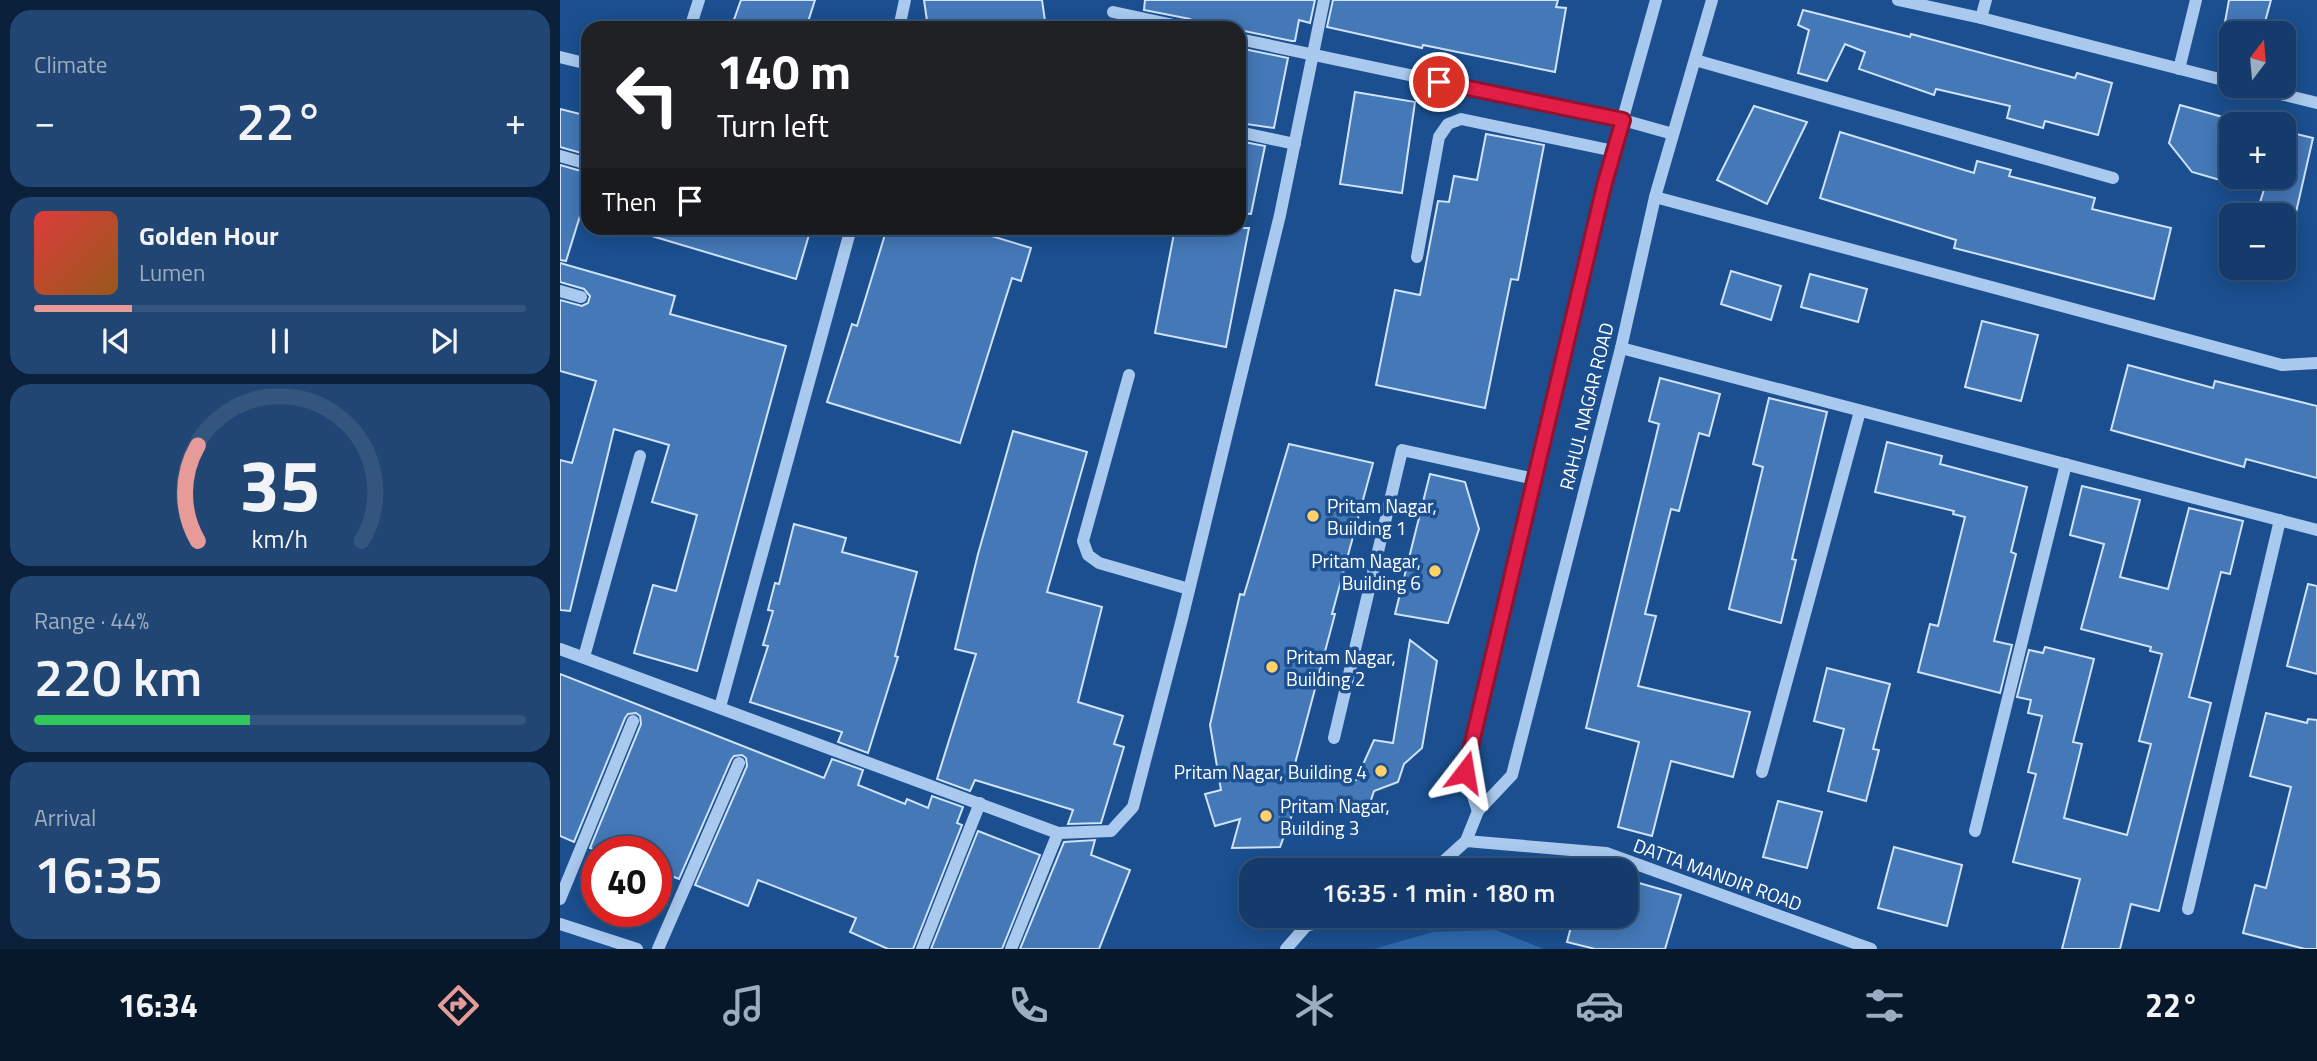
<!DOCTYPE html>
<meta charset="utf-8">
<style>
body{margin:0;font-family:"Titillium Web",sans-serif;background:#214673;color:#f1f3f6;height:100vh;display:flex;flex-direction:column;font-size:26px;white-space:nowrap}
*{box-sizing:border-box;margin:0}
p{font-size:23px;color:#9dadc1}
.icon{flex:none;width:38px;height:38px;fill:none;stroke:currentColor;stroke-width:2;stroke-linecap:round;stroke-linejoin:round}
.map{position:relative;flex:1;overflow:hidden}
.drawer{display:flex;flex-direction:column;gap:10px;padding:10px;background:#0b203b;width:560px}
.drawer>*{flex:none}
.guide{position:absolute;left:21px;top:21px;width:665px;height:214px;border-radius:21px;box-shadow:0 4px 18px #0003,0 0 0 2px #33557e;background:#202124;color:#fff;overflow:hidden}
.needle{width:46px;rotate:16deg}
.controls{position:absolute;left:1659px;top:21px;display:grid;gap:14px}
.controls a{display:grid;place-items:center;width:77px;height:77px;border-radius:14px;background:#143b6b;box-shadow:0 4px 18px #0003,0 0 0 2px #33557e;font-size:35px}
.speed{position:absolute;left:21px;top:836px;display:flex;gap:14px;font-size:35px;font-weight:700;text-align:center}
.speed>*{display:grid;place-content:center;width:91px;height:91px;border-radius:50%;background:#143b6b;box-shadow:0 4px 18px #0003,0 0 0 2px #33557e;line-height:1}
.speed .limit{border:10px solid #d22;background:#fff;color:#111}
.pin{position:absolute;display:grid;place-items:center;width:60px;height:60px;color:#fff;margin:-30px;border:4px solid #fff;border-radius:50%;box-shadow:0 2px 7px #0007}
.me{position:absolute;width:77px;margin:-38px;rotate:14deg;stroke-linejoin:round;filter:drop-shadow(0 0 5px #0008)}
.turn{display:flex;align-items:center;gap:24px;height:147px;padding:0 21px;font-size:32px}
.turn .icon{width:91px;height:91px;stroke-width:2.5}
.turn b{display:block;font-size:49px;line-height:60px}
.then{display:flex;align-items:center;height:66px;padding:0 21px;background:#0003;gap:14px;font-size:26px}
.big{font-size:52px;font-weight:600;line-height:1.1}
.drawer .card{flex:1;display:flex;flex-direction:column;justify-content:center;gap:10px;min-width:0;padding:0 24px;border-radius:21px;background:#214673}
.drawer .dial{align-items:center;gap:0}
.dial svg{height:182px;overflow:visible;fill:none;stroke:#33557e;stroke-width:7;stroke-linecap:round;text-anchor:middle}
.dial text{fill:#f1f3f6;stroke:none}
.song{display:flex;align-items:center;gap:21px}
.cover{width:84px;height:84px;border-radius:10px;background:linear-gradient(135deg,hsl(0 70% 55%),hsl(30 70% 35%))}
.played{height:7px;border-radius:4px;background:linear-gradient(90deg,#e69b98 20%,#33557e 20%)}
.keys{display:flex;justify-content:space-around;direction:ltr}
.heat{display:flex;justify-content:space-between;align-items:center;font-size:38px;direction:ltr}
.charge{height:10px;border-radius:5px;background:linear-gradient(90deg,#34c759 44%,#33557e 0)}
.trip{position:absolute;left:679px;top:858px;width:399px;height:70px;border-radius:21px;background:#143b6b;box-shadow:0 4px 18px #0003,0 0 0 2px #33557e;font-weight:600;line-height:70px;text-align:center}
.tabs{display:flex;height:112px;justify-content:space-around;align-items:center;background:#08182b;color:#9dadc1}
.tabs .icon{width:49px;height:49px}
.tabs .selected{color:#e69b98}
.tabs b{font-size:32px;color:#f1f3f6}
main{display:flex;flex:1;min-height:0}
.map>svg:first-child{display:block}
.green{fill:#2e69ad}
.building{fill:#4478b7;stroke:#cfe3fa;stroke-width:2}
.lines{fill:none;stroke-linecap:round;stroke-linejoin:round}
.minor{stroke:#a9c9ee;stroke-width:12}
.route-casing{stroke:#92132f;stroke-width:18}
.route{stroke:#e11d48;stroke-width:12}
.poi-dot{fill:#ffd166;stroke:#1b4f8f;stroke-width:2.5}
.labels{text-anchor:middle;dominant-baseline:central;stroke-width:7;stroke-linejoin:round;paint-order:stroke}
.street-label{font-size:19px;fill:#fff;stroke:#1b4f8f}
.poi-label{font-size:19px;fill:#fff;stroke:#1b4f8f;text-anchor:start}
</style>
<main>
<section class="drawer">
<div class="card"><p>Climate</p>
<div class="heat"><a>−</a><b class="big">22°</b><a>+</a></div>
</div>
<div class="card">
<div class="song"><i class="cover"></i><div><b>Golden Hour</b><p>Lumen</p></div></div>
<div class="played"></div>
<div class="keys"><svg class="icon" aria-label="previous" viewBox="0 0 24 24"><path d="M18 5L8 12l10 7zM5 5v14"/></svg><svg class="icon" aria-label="pause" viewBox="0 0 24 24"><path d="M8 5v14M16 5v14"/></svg><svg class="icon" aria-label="next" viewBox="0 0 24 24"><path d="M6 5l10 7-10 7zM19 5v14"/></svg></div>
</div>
<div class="card dial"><svg viewBox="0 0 100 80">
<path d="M14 69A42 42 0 1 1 86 69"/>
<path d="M14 69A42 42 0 0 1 14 27" stroke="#e69b98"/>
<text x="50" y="56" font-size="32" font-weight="700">35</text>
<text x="50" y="72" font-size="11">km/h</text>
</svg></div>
<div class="card"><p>Range · 44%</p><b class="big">220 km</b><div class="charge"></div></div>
<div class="card"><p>Arrival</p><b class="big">16:35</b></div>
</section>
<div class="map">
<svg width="1757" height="949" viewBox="0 0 1757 949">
<rect width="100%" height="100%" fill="#1b4f8f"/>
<!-- green -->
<polygon class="green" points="936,930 984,949 814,949 873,932"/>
<!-- building -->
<g class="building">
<polygon points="181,0 255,0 246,28 171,28"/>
<polygon points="364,0 482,0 486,28 368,28"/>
<polygon points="585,0 755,0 750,23 739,20 735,41 732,41 679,30 679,28 637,28 634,22 630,19 584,10"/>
<polygon points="773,0 998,0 996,7 1006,8 995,72 863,45 862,48 767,27"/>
<polygon points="1669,0 1711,0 1702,33 1663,33"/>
<polygon points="1243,10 1350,37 1351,34 1515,78 1517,73 1552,83 1538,135 1485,121 1483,128 1447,118 1450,106 1376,89 1374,95 1299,69 1305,52 1285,44 1267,81 1238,73 1249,30 1238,25"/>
<polygon points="679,48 728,58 714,128 679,123"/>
<polygon points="795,92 855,102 842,193 780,184"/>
<polygon points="1620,105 1677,121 1676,124 1671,124 1671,140 1660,180 1632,172 1609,143"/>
<polygon points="1194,106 1247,122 1207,204 1157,180"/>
<polygon points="0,109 28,116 28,155 0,147"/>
<polygon points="1724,131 1753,138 1734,221 1724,219 1724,215 1696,215 1708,177 1724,177"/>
<polygon points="1280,132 1414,173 1417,161 1451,170 1449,176 1535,198 1532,209 1611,228 1594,299 1394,248 1396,240 1260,198"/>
<polygon points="926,134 984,145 958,280 951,279 925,408 816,385 835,290 860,295 878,201 889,202 894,176 917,180"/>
<polygon points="679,141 705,146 691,214 679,213"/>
<polygon points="0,165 28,173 28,190 6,261 0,260"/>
<polygon points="86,228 251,228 236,279 85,234"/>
<polygon points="327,228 405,228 471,248 461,281 452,278 400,443 267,402 292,324 297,326"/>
<polygon points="615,228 689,228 666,347 595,333"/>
<polygon points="0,263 115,296 110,314 226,346 137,671 74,653 93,585 116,591 137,515 92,502 109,445 54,429 10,611 0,610 0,460 12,463 36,381 0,371 0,300 22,306 28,303 30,296 24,289 0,282"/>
<polygon points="1171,271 1221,286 1211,320 1161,304"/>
<polygon points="1250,274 1307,289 1298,322 1241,307"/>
<polygon points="1422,321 1478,335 1461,401 1405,387"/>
<polygon points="1568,365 1653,388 1655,381 1757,406 1757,478 1686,459 1684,467 1551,430"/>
<polygon points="1100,378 1160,394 1149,436 1139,433 1119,511 1111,509 1085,614 1096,616 1078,686 1190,712 1173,777 1111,761 1092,836 1058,827 1079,742 1026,728 1099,424 1089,421"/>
<polygon points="1209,398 1267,412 1232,559 1236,560 1221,623 1169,609 1203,467 1193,464"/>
<polygon points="453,431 527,452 487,592 542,607 518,702 563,716 554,744 564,747 541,823 508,824 513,810 415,780 410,791 377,779 416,654 395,649 418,554"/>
<polygon points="1327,442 1382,456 1380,464 1467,487 1451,552 1456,554 1434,641 1452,645 1440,693 1358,672 1370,624 1378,626 1405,517 1393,514 1394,511 1315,492"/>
<polygon points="729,444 813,463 772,614 775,614 732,775 796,780 814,740 833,743 850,640 877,661 862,748 844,764 838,782 814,791 809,806 732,815 720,847 672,848 680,819 655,826 645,794 661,790 650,725 680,594 684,595"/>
<polygon points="870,474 905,482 919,529 888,623 835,614"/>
<polygon points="1522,486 1580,500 1560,577 1608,589 1629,508 1683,521 1670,574 1661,572 1629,697 1651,703 1599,911 1571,904 1560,949 1502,949 1520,879 1453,862 1476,774 1468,772 1482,716 1468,713 1471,700 1457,697 1469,650 1483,653 1485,647 1534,659 1513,742 1522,744 1504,818 1567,835 1591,744 1579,741 1602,654 1590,651 1591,647 1521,629 1544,544 1510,535"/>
<polygon points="234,524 286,538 282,552 357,572 335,656 338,657 308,753 278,742 282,732 190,702 208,646 203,645 213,611 208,610 215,583 219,584"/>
<polygon points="1748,584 1757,586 1757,674 1727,666"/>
<polygon points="1267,668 1330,684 1313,749 1319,750 1306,801 1268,791 1284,729 1254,721"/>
<polygon points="0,674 264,778 272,759 303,770 298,785 345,804 347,799 368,808 372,796 403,807 397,823 402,825 353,949 328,949 290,932 296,918 198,880 188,906 135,885 187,766 186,758 182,755 174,756 171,760 119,879 96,870 96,852 41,852 30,848 81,724 80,716 76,713 68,714 65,718 14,842 0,836"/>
<polygon points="1706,713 1747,723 1748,719 1757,720 1757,949 1745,949 1683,933 1695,885 1706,888 1731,787 1690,776"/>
<polygon points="1218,801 1262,812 1247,868 1203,857"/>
<polygon points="418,831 480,855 442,949 371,949"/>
<polygon points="535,840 531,855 570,870 539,949 460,949 504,842"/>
<polygon points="1334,847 1402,865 1387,926 1318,908"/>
<polygon points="1072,881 1121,895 1105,949 1035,949 1007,942 1014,915 1066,915 1066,902"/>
</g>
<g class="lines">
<!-- minor -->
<g class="minor">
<polyline points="1338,0 1421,18 1671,82"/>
<polyline points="553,12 628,28"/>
<polyline points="1421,18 1426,0"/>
<polyline points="130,28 139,0"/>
<polyline points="339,28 345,0"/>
<polyline points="679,39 1063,120 1113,134"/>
<polyline points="0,57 28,64"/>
<polyline points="1135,60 1553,178"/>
<polyline points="1619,69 1636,0"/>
<polyline points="1688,86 1757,103"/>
<polyline points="679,132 735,144"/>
<polyline points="0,156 28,164"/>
<polyline points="1095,197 1722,365 1757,363"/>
<polyline points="857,257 879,137 888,124 901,119 1054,151"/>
<polyline points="0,291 21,297"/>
<polyline points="1061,348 1757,530"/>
<polyline points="569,375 523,541 528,555 539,563 629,589"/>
<polyline points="0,649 498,833 551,831 573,807 622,619 720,215 764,0"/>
<polyline points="24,657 80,456"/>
<polyline points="160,707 291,228"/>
<polyline points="774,738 842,450 975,479"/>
<polyline points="1202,772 1300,411"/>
<polyline points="918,811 905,772 1044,186 1096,0"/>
<polyline points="1415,831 1506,464"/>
<polyline points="906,841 1046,853 1311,949"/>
<polyline points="874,870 906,841 918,811 952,775 1061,348 1095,197 1152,0"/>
<polyline points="0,899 73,721"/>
<polyline points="1628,909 1720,520"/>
<polyline points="0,924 77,949"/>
<polyline points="98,949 179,763"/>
<polyline points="362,949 420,803"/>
<polyline points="451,949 498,833"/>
<polyline points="726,949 746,926 784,915"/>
</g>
</g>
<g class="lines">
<defs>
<polyline id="route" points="879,82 1063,120 1044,186 905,772"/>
</defs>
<!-- route casing -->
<use href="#route" class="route-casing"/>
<!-- route -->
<use href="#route" class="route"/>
</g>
<!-- markers -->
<g class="poi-dot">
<circle cx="753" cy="516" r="7"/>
<circle cx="875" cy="571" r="7"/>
<circle cx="712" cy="667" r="7"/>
<circle cx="821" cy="771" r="7"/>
<circle cx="706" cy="816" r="7"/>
</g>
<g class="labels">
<!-- street labels -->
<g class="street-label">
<text transform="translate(1026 406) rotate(-76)">RAHUL NAGAR ROAD</text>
<text transform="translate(1158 874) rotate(20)">DATTA MANDIR ROAD</text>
</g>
<!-- poi labels -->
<g class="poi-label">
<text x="767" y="505">Pritam Nagar,<tspan x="767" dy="22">Building 1</tspan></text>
<text x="861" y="560" text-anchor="end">Pritam Nagar,<tspan x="861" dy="22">Building 6</tspan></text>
<text x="726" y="656">Pritam Nagar,<tspan x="726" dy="22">Building 2</tspan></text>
<text x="807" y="771" text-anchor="end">Pritam Nagar, Building 4</text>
<text x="720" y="805">Pritam Nagar,<tspan x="720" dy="22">Building 3</tspan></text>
</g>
</g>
</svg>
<div class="controls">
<a><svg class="needle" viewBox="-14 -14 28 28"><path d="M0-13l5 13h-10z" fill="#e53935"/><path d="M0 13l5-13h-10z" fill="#9dadc1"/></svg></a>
<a>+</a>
<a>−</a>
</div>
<div class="speed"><div class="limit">40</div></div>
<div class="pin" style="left:879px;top:82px;background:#d93025"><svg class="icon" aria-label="arrive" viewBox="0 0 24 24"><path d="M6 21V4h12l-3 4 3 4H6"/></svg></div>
<svg class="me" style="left:905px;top:772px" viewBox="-20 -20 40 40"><path d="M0-17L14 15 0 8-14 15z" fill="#e11d48" stroke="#fff" stroke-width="4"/></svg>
<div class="trip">16:35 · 1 min · 180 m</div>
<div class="guide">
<div class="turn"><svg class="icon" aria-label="left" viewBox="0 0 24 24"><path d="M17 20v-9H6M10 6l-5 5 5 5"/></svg><div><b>140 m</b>Turn left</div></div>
<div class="then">Then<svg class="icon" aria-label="arrive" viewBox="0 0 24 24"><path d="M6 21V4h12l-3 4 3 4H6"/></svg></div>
</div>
</div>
</main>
<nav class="tabs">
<b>16:34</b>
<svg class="icon selected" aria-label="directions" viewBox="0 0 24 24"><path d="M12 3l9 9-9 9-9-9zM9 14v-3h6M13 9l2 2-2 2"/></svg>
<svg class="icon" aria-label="music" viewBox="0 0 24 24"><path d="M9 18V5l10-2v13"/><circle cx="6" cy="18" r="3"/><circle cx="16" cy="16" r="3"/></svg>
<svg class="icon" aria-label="phone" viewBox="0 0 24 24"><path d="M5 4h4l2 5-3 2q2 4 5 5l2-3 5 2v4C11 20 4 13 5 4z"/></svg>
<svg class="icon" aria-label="climate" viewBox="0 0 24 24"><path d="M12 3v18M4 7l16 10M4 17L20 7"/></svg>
<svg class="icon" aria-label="car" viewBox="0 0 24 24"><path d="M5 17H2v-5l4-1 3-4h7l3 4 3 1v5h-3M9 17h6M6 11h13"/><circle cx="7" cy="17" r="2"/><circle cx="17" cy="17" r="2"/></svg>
<svg class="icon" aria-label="filters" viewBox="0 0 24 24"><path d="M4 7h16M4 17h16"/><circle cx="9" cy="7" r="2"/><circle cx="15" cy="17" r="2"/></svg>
<b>22°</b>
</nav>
